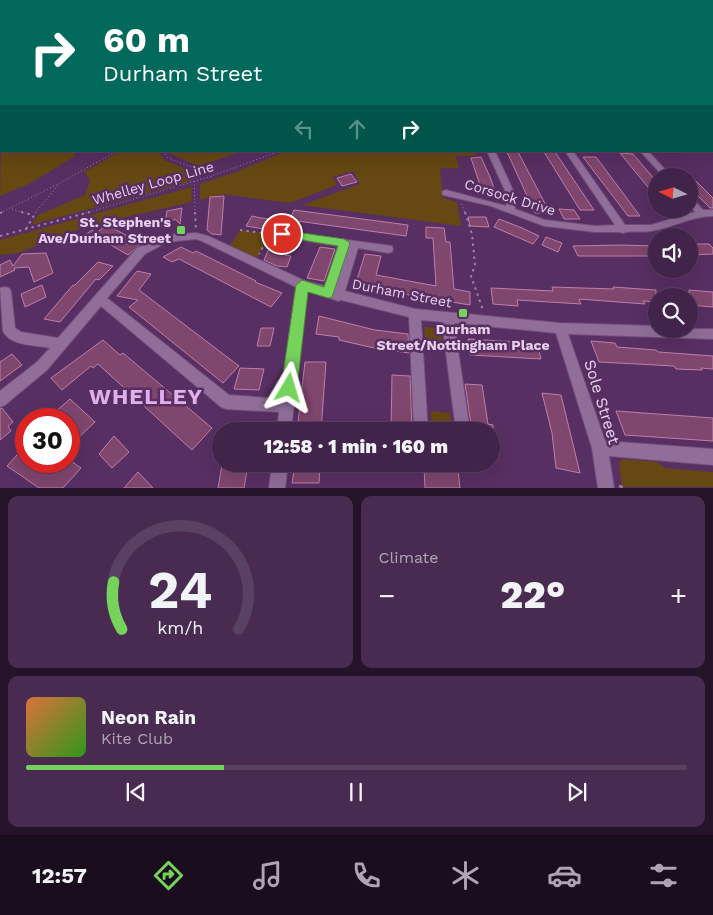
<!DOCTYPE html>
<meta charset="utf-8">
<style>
body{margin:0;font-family:"Work Sans",sans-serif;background:#492b51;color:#f1f3f6;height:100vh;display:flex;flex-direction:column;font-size:19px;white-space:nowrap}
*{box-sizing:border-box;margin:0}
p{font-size:16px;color:#aea4b5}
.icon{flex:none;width:28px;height:28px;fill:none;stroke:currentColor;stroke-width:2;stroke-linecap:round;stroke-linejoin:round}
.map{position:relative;height:488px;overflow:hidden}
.panel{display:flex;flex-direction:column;gap:8px;padding:8px;background:#241329;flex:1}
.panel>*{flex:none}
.hud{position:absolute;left:0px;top:0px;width:714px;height:152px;box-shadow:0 5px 20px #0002,0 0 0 1px #5a4062;background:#00695c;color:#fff;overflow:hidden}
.needle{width:32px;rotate:275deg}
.buttons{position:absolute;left:648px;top:168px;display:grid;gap:10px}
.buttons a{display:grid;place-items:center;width:50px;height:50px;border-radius:50%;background:#42234a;box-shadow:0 5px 20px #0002,0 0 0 1px #5a4062;font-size:25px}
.speed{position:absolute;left:15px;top:408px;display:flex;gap:10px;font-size:25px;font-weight:700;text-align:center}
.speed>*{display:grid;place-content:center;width:65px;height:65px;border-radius:50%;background:#42234a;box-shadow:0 5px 20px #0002,0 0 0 1px #5a4062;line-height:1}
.speed .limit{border:8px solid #d22;background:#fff;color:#111}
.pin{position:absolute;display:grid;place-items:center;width:42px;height:42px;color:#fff;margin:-21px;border:2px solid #fff;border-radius:50%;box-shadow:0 1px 5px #0007}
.me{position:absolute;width:55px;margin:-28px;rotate:7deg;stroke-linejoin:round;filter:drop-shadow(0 0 4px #0008)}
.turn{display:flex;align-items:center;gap:18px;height:105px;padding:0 20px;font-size:22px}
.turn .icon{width:65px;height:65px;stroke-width:2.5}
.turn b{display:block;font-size:35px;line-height:42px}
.lanes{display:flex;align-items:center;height:48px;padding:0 20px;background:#0003;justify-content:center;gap:25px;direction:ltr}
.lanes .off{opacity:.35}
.big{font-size:38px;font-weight:800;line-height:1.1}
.panel .card{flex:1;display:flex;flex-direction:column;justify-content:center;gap:8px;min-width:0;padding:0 18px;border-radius:10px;background:#492b51}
.panel .dial{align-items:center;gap:0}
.dial svg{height:130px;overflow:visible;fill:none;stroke:#5a4062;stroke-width:7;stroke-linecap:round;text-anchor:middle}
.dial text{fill:#f1f3f6;stroke:none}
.song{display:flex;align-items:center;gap:15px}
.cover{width:60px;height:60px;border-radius:8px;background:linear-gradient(135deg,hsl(20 70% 55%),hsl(110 70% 35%))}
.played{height:5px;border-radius:2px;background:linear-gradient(90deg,#75d25b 30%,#5a4062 30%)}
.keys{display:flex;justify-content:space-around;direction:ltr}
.heat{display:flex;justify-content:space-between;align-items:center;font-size:28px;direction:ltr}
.panel .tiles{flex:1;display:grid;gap:8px;grid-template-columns:1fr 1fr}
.card:last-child{grid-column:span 2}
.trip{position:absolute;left:212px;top:422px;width:288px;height:50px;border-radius:25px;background:#42234a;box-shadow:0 5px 20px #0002,0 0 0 1px #5a4062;font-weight:800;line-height:50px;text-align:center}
.menu{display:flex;height:80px;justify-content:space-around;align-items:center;background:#1a0e1e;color:#aea4b5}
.menu .icon{width:35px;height:35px}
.menu .selected{color:#75d25b}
.menu b{font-size:22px;color:#f1f3f6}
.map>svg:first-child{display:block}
.green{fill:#654812}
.building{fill:#7f466e;stroke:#bf7faa}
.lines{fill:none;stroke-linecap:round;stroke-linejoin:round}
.street-casing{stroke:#724c7b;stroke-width:2}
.path-far2{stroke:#9e7ea6;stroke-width:1;stroke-dasharray:1 2.5;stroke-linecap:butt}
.path-far1{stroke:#9e7ea6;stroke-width:2;stroke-dasharray:2.5 4;stroke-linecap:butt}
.path{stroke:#9e7ea6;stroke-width:2.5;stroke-dasharray:4 5;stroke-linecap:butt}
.street{fill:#906e99;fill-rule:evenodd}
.route{fill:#75d25b;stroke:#4c883b}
.poi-dot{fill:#75d25b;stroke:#582f62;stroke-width:2}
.labels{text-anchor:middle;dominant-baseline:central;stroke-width:5;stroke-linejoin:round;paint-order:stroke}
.street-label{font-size:14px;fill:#e8d0ee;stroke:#582f62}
.poi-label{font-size:14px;font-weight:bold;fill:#e8d0ee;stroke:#582f62;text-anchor:end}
.near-street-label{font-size:16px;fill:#e8d0ee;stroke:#582f62}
.near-district-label{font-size:22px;font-weight:bold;letter-spacing:1px;fill:#e0b0ec;stroke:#582f62}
</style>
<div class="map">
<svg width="713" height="488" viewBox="0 0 713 488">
<rect width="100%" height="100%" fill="#582f62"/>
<!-- green -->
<g class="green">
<polygon points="1,148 1,151 73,151 75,156 31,183 0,196"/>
<polygon points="121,151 159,151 164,160 189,170 192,181 31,225 38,215 85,195 90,180 84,172"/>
<polygon points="175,151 244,151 198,166 169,153"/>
<polygon points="286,151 477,151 475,156 456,156 459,168 440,168 443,198 457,202 461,226 302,205 360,184 353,171 333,177 337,185 290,203 223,194 200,200 200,184 236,172"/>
<polygon points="192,187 191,202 84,227 18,253 0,255 0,240"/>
<polygon points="240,230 270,234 254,263 227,250"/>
<polygon points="424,327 441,328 443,349 426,348"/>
<polygon points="431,411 450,413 452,431 432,431"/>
<polygon points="623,459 657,462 665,468 713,472 713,487 622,487 619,462"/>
</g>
<!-- building -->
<g class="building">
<polygon points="507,152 518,152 550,213 535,213"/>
<polygon points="544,152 555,152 594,210 580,210"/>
<polygon points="620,153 633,154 656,181 656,197"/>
<polygon points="481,157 490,177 496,194 483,194 471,158"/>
<polygon points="583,157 596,157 640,216 628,216"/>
<polygon points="351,174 357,182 342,186 337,178"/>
<polygon points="689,174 713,198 713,208 710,208 689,187"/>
<polygon points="224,196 221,235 212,234 207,230 210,197"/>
<polygon points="182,208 180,224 175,219 164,227 167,211"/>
<polygon points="559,209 574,210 580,219 564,219"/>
<polygon points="294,210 408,225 406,236 290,220"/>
<polygon points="252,216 261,218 281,220 275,231 246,226"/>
<polygon points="468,217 486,217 489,227 470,226"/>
<polygon points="499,219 522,228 539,236 533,244 494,227"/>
<polygon points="107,225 135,240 141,244 128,255 99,238 94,242 84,236 92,230 96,233"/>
<polygon points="426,227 444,228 446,242 450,242 454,289 470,292 470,305 355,286 365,254 381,256 376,275 436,286 433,238 426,238"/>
<polygon points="546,237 562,243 558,252 542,245"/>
<polygon points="273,239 291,241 285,255 291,256 287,267 277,266 264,260"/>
<polygon points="689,244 709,244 713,248 713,254 689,255"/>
<polygon points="621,245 656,246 656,256 578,256 573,246"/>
<polygon points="181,247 193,253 196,251 256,281 255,282 282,293 271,307 179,259 172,262 163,257"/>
<polygon points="320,247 335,249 324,281 307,278"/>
<polygon points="46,253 53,273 34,282 29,267 14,268 15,270 0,277 0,265 10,260 13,266 22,254"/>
<polygon points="98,262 113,266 99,280 96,279 60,322 44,319 73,285 75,285"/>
<polygon points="137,271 151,274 139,290 239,366 223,383 129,307 138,300 117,296"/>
<polygon points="42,285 46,297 25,307 21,294"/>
<polygon points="552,287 614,289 613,287 656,290 656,302 643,301 645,304 579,299 581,304 517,300 518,306 493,304 491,288 553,291"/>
<polygon points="689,290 713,292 713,307 689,305"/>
<polygon points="319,316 375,330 408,334 409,353 374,348 339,340 339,337 316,334"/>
<polygon points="261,328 274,328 270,346 257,346"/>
<polygon points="468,339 537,343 541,359 470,355"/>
<polygon points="103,340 120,355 123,353 212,428 192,450 98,364 93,368 91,366 62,390 51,378"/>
<polygon points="591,341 615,343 617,347 656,350 658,352 713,356 713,369 701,368 702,370 676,369 674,366 599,362"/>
<polygon points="12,354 22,365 0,381 0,362"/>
<polygon points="305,362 326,362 321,431 297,431"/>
<polygon points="240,368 264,369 259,390 234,389"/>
<polygon points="392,375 410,376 412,431 391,431"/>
<polygon points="465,384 482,385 488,424 493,425 493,431 472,431"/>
<polygon points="542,393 561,395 580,473 556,468 552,433"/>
<polygon points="70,399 95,422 76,440 69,434 69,419 47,419"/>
<polygon points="2,408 13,422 8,426 11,431 0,440 0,409"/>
<polygon points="616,411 713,418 713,441 625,435"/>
<polygon points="114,436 129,452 112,468 99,454"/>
<polygon points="26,445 26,461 71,461 81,468 63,488 39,488 7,466"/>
<polygon points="295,464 320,464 319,483 292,483"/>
<polygon points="222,465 248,465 244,488 218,488"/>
<polygon points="424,467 458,470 460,488 425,488"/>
<polygon points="138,472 153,488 124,488"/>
</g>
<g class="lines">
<defs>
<g id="street">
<rect x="712" y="72" width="1" height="4"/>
<polygon points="713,84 713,89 712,89 712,84"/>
<rect x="712" y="100" width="1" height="4"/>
<rect x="712" y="144" width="1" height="5"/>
<path d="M 487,151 L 495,151 L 516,197 L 515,209 L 545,220 L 595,226 L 615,225 L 565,151 L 573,151 L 625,225 L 651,225 L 695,212 L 689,205 L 689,197 L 692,198 L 703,210 L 713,210 L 713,216 C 691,216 672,228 651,231 C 641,233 632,230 623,233 L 619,232 L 595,232 L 544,226 L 491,206 L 443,195 L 442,193 L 443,191 L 446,190 L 506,206 L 508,197 Z"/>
<polygon points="640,151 648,151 671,176 663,176"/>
<path d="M 281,231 L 392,246 L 393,249 L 392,252 L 388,253 L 358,248 L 345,291 L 415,309 L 560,323 L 656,326 L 656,329 L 713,329 L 713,339 L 568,334 L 605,441 L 713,449 L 713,465 L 609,456 L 614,488 L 598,488 L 592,448 L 556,333 L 454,323 L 470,431 L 456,431 L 442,322 L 421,320 L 428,431 L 414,431 L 409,317 L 341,300 L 338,301 C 328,297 319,294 307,291 L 291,431 L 277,431 L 279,412 L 226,409 L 221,407 L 101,306 L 47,370 L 5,405 L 0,407 L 0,391 L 37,362 L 50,348 C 35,345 10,346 3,331 L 0,288 L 5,287 L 9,288 L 11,291 L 15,328 L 21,332 L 58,338 L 137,248 L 165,235 L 196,233 L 208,236 L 305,281 L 325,286 L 338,246 L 278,236 L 276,234 ZM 196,239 L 202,241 L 296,287 L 281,399 L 229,395 L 107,298 L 145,254 L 167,242 Z"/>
<polygon points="272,464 288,464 285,488 269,488"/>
</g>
</defs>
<!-- street casing -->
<use href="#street" class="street-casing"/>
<!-- path-far2 -->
<g class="path-far2">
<polyline points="164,151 168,158 194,168 195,213"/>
<polyline points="462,204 465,213"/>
<polyline points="12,209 26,213"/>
<polyline points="0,213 58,184"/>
<polyline points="35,213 60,183 117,151"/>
<polyline points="86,213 212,176 280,151"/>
</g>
<!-- path-far1 -->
<g class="path-far1">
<polyline points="21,212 33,215"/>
<polyline points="195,212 196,229"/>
<polyline points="465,212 472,234 475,265 471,276 483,310"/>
<polyline points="0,213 3,212"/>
<polyline points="26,229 36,212"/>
<polyline points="240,230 270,234 259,254"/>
<polyline points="0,236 90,212"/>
</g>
<!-- path -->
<polyline class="path" points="619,486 625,488"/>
<!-- street -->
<use href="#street" class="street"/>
</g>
<!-- sky -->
<linearGradient id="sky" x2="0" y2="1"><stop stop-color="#301a36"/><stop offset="0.44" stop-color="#644d7c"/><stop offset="1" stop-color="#644d7c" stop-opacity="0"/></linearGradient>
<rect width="713" height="122" fill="url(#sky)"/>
<!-- route -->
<polygon class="route" points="282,230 344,239 350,243 332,297 328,298 308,292 297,388 294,394 289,396 283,394 281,388 296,285 302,280 324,287 338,246 278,236 278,231"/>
<!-- markers -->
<g class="poi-dot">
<rect x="176" y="225" width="10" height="10" rx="2.5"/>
<rect x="458" y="308" width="10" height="10" rx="2.5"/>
</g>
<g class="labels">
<!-- street labels -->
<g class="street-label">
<text transform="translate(153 183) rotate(-16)">Whelley Loop Line</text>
<text transform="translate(510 197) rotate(17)">Corsock Drive</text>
<text transform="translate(402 293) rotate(11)">Durham Street</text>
</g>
<!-- poi labels -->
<g class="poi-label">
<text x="171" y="222">St. Stephen's<tspan x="171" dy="16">Ave/Durham Street</tspan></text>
<text x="463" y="329" text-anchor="middle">Durham<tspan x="463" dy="16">Street/Nottingham Place</tspan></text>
</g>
<!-- near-street labels -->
<g class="near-street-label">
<text transform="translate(602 402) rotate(73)">Sole Street</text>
</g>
<!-- near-district labels -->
<g class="near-district-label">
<text x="146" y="396">WHELLEY</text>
</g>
</g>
</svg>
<div class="buttons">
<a><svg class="needle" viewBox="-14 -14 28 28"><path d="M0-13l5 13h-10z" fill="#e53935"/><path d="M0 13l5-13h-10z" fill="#aea4b5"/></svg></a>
<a><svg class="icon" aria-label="sound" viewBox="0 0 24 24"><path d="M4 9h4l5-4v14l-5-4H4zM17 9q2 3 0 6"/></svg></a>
<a><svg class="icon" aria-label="search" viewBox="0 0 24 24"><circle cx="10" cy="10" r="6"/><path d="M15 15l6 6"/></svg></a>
</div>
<div class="speed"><div class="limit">30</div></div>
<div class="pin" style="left:282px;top:234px;background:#d93025"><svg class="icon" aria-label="arrive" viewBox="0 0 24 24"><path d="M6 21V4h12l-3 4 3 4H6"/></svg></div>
<svg class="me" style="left:289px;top:388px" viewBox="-20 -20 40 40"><path d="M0-17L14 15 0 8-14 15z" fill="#75d25b" stroke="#fff" stroke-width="4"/></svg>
<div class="trip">12:58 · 1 min · 160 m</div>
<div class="hud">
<div class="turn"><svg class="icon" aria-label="right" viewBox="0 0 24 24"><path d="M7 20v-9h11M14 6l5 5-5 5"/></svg><div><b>60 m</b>Durham Street</div></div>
<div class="lanes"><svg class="icon off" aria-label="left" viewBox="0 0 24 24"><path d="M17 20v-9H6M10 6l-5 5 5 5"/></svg><svg class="icon off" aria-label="ahead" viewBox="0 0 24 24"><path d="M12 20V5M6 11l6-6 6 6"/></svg><svg class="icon" aria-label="right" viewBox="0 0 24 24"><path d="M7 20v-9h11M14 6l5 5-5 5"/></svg></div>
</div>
</div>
<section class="panel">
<div class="tiles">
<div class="card dial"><svg viewBox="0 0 100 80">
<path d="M14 69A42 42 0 1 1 86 69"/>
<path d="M14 69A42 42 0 0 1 9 40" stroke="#75d25b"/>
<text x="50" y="56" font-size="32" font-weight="700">24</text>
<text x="50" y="72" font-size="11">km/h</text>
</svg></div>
<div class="card"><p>Climate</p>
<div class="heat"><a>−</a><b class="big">22°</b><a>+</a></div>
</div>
<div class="card">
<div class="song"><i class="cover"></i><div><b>Neon Rain</b><p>Kite Club</p></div></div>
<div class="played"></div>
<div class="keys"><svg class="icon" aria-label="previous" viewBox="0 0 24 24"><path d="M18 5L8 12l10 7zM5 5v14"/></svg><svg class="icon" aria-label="pause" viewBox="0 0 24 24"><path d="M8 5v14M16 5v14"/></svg><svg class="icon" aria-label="next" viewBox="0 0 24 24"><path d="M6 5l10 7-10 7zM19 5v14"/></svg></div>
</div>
</div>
</section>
<nav class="menu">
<b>12:57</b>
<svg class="icon selected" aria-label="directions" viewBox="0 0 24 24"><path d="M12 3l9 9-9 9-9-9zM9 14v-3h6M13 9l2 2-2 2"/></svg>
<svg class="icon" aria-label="music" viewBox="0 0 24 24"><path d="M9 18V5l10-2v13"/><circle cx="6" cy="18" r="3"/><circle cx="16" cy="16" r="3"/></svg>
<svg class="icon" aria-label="phone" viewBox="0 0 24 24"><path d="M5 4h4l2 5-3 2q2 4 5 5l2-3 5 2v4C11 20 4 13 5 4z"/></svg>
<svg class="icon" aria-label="climate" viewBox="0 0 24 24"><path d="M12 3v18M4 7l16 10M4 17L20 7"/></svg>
<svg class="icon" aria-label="car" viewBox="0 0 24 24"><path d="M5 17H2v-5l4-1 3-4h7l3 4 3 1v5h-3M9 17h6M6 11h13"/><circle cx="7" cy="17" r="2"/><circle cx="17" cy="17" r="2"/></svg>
<svg class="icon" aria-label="filters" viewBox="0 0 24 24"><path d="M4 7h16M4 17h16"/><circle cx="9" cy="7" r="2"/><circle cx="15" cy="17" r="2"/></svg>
</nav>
